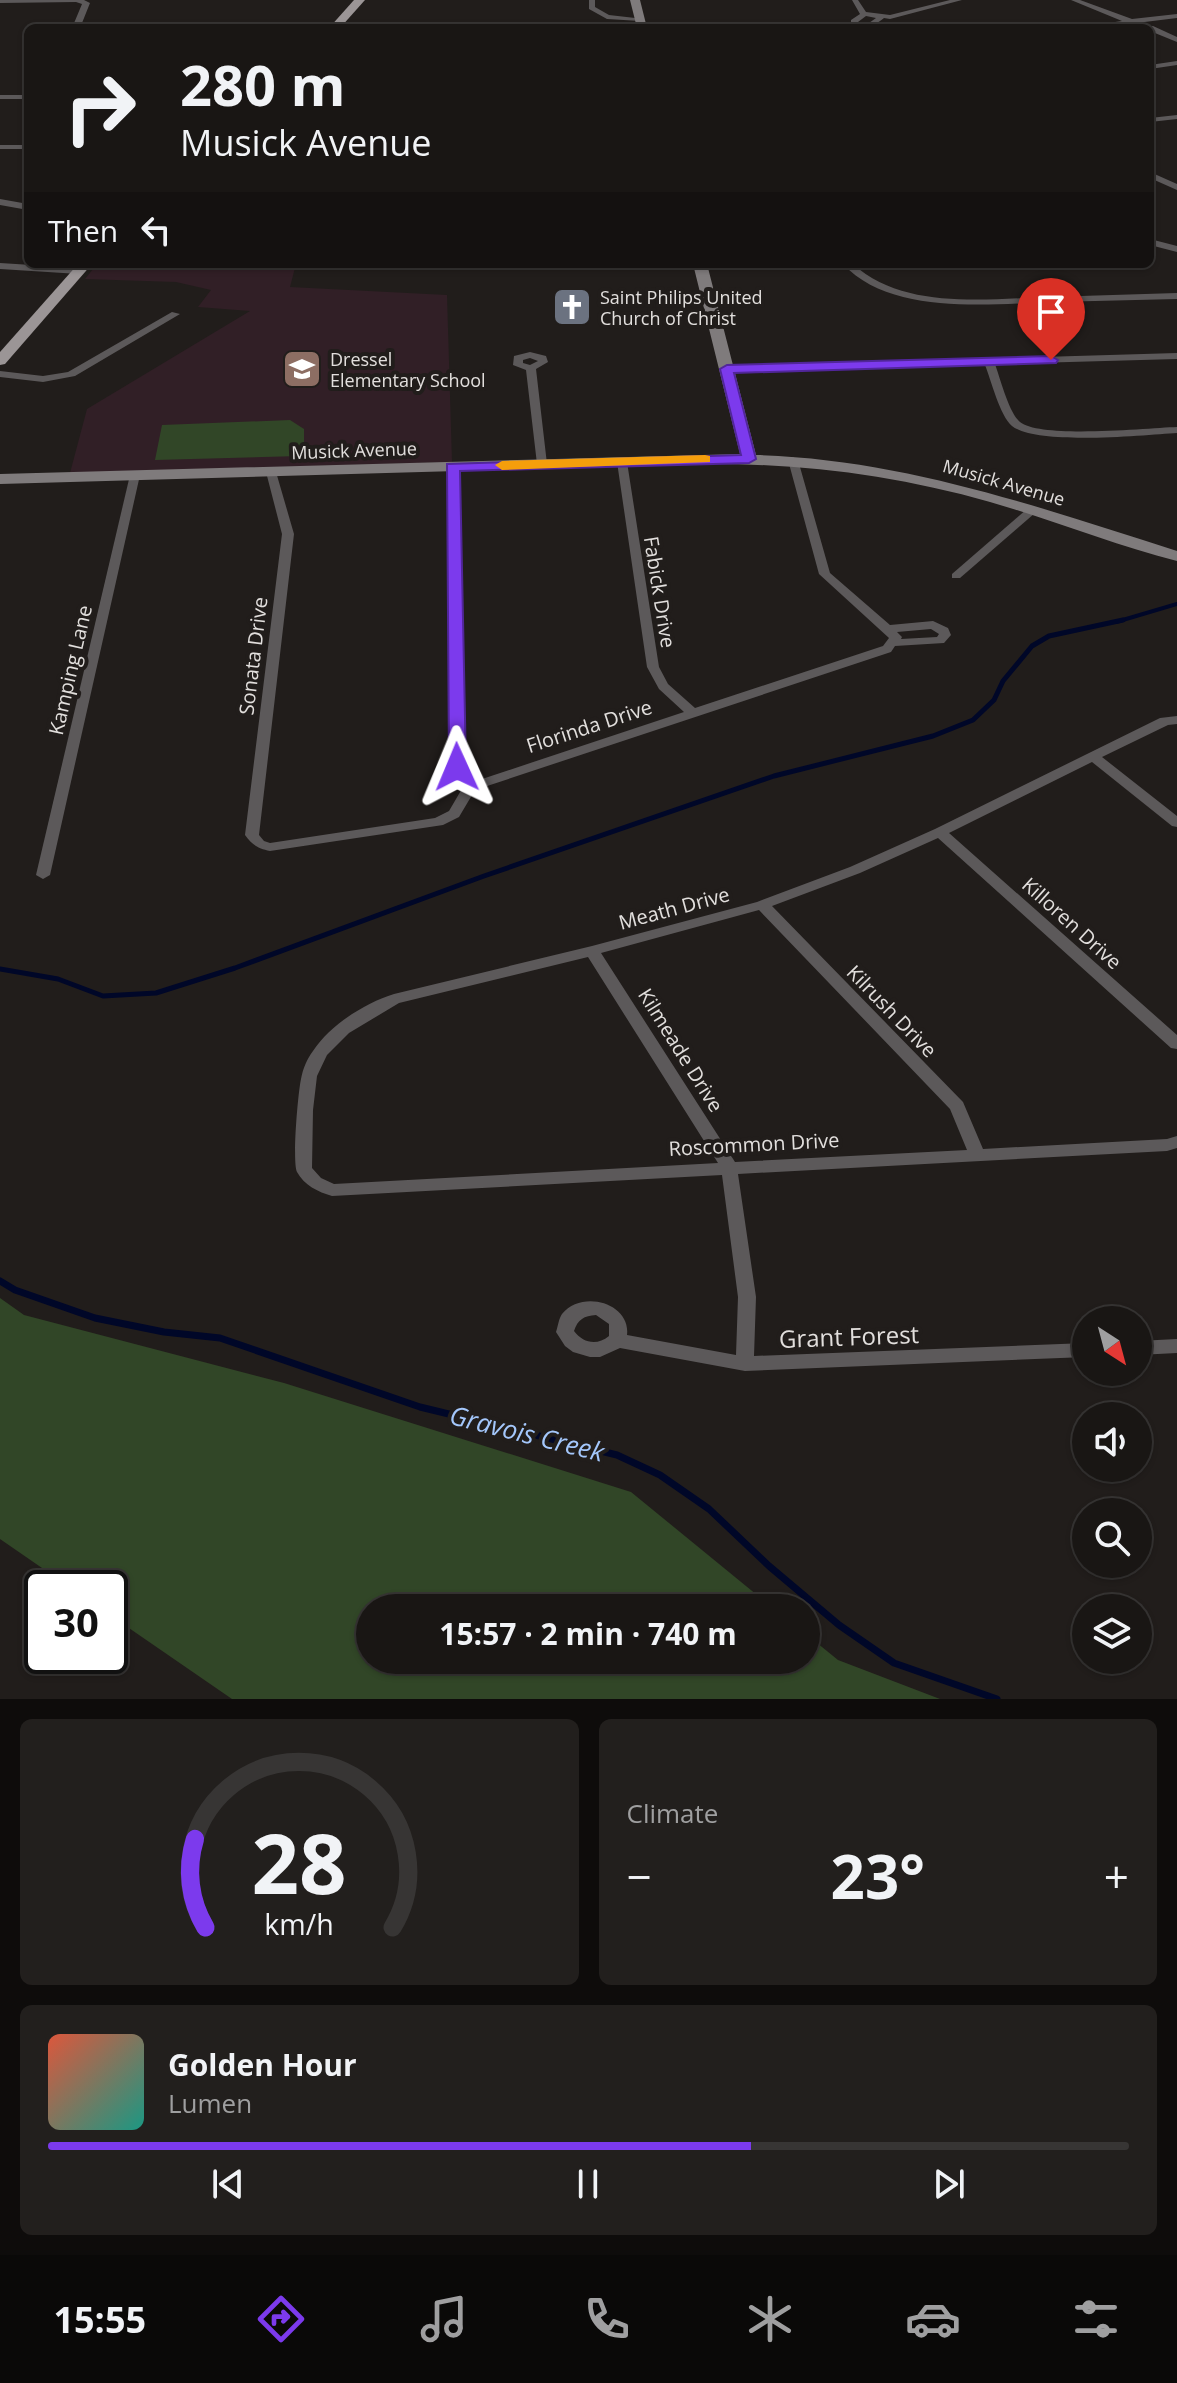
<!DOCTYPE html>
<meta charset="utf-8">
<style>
body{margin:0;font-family:"Open Sans",sans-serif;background:#221f1d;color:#f1f3f6;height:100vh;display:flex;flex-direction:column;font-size:30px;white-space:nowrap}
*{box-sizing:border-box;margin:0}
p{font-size:26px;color:#9f9fa0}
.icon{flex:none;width:44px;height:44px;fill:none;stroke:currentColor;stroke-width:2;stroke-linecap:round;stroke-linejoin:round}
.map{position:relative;height:1699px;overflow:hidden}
.sheet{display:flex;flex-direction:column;gap:20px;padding:20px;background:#0e0c0b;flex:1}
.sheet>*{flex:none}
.hud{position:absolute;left:24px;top:24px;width:1130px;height:244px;border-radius:12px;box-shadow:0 2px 6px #0004,0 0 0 2px #373534;background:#191614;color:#f1f3f6;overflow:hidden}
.needle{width:52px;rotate:144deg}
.tools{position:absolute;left:1072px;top:1306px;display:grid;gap:16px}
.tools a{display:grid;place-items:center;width:80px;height:80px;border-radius:50%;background:#191614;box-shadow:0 2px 6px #0004,0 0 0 2px #373534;font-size:40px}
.speed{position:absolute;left:24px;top:1570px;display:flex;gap:16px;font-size:40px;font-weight:700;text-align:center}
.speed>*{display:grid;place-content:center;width:104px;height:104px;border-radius:50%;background:#191614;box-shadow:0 2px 6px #0004,0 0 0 2px #373534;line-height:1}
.speed .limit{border:4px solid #111;border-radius:12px;background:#fff;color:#111}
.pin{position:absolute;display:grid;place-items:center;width:68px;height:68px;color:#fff;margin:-82px -34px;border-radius:50% 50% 50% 0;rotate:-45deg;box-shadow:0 0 8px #0007}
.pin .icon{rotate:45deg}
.me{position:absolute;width:88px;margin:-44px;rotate:359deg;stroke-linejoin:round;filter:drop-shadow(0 0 6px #0008)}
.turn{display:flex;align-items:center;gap:28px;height:168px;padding:0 24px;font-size:36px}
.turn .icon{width:104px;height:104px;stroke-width:2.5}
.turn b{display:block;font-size:56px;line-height:68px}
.then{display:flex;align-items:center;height:76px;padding:0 24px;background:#0003;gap:16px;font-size:30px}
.big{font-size:60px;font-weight:700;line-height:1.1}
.sheet .tile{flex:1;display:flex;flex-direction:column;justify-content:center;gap:12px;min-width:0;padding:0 28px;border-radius:12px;background:#221f1d}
.sheet .dial{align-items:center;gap:0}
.dial svg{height:208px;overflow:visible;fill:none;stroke:#373534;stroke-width:7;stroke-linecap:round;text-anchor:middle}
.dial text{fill:#f1f3f6;stroke:none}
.song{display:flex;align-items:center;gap:24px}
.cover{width:96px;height:96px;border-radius:12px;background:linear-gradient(135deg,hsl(10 70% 55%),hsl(170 70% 35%))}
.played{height:8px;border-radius:4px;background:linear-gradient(90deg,#7c3aed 65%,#373534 65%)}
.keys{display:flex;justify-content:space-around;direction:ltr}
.heat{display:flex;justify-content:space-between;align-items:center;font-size:44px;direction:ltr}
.sheet .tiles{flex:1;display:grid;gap:20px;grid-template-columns:1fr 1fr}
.tile:last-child{grid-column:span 2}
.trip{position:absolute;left:356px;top:1594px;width:464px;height:80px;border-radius:40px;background:#191614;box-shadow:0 2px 6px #0004,0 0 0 2px #373534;font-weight:700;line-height:80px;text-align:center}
.tabs{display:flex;height:128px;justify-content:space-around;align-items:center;background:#0a0908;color:#9f9fa0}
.tabs .icon{width:56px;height:56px}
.tabs .selected{color:#7c3aed}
.tabs b{font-size:36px;color:#f1f3f6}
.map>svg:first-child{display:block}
.education{fill:#311f26}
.green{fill:#314627}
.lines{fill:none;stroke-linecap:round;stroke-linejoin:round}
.stream-far2{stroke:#000728;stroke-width:4}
.stream-far1{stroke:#000728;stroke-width:5}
.stream{stroke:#000728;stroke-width:7}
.street{fill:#5c595a;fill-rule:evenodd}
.secondary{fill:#7f7b7c;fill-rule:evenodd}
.primary{fill:#9b9596;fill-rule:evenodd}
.route{fill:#7c3aed;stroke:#51269a;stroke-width:2}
.slow{fill:#f59e0b}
.labels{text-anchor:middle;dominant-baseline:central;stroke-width:8;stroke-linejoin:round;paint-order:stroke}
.far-poi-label{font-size:18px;fill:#e2dfdd;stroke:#211d1b;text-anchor:start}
.far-street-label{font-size:18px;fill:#e2dfdd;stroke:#211d1b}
.street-label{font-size:20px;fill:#e2dfdd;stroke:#211d1b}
.near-street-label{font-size:24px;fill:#e2dfdd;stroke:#211d1b}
.near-water-label{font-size:26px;font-style:italic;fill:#a4c7fb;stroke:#211d1b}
</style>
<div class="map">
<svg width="1177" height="1699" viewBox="0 0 1177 1699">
<rect width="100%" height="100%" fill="#211d1b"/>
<!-- education -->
<polygon class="education" points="97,264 296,264 290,287 447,295 452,462 70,473 87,409 250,311 198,307 211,290 176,282 85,279"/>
<!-- green -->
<g class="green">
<polygon points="290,420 304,429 304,446 300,456 155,460 162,425"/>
<polygon points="0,1298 24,1315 284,1383 631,1492 773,1608 370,1608 370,1660 806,1660 806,1634 838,1660 940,1699 232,1699 110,1615 110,1588 71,1588 0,1539"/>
</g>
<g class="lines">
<!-- stream-far2 -->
<polyline class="stream-far2" points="1116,622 1177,604"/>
<!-- stream-far1 -->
<polyline class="stream-far1" points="0,969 58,979 103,996 156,993 235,968 484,876 774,776 933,736 973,720 994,700 1003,681 1032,646 1049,636 1123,620"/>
<!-- stream -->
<polyline class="stream" points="0,1281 15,1290 95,1318 164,1332 220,1338 420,1407 617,1455 660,1475 709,1509 769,1566 839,1625 894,1663 997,1699"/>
<!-- street -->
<g class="street">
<polygon points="0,0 84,0 90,3 80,28 72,28 82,4 76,2 0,3"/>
<polygon points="589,0 595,0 595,7 609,15 644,19 640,21 607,19 589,9"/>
<path d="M 852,0 L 858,0 L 866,12 L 890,15 L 950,0 L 962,0 L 890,19 L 884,18 C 874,26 863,31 851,24 L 851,20 L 860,14 ZM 866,16 L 876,18 L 869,23 L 858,22 Z"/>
<polygon points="1071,0 1080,0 1132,19 1177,14 1177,18 1096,28 1074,28 1122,21"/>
<polygon points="1147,26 1153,26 1177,37 1177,42 1150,31"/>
<polygon points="1177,61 1177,65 1150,69 1150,65"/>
<rect x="0" y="95" width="28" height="4"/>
<polygon points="1177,115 1177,119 1150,122 1150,118"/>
<rect x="0" y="145" width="28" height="4"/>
<polygon points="1150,172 1177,184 1177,190 1150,178"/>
<polygon points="0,199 28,204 28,210 0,205"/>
<polygon points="1150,239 1177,246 1177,252 1150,245"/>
<polygon points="0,263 79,268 84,271 79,274 0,269"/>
<path d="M 843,264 L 853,264 C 903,310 985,299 1048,297 C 1091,296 1134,294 1177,293 L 1177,299 C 1136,300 1095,301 1054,302 C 990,304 891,316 843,264 Z"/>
<polygon points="172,312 180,314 75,376 43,382 0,377 0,371 43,376 68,372"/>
<path d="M 530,352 L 546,356 L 548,362 L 536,369 L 547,464 L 542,467 L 537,464 L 526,370 L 513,365 L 514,356 ZM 530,358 L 538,361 L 530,365 L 523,363 L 523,360 Z"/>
<path d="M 1177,353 L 1177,359 L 995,364 C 1000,378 1009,413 1020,422 C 1041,439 1147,428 1177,427 L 1177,433 C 1144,435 1037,446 1012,426 C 1000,416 991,380 985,365 L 727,372 L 722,369 L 727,366 Z"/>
<path d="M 793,457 L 798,460 L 830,573 L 890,625 L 933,621 L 948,628 L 951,635 L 944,643 L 895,646 L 891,652 L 475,790 L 459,817 L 443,825 L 270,851 C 258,848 253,846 245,835 L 282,534 L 266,472 L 267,470 L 271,469 L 276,472 L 294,534 L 259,835 L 264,841 L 270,843 L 435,818 L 449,811 L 463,787 L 450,767 L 448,465 L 452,464 L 457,467 L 464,767 L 473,782 L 684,712 L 659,689 L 647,667 L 617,462 L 618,460 L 626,460 L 627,462 L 659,667 L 668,684 L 695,708 L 883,646 L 889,638 L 819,574 L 788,460 ZM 931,629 L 939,634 L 937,637 L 901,639 L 902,637 L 897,632 Z"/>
<polygon points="135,472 140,475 50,875 43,879 36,875 130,475"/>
<polygon points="1031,508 1035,509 1035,513 960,578 952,578 952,574 1027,509"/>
<path d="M 1177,716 L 1177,724 L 1168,725 L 1102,757 L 1177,816 L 1177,827 L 1172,826 L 1092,762 L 949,833 L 1177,1035 L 1177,1049 L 1171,1048 L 938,838 L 860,873 L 772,906 L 963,1102 L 983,1149 L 1167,1139 L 1177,1136 L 1177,1148 L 1167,1151 L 738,1174 L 756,1297 L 754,1356 L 1086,1343 L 1086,1357 L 745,1371 L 620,1348 L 600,1357 L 590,1357 L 573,1352 L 565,1346 L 556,1332 C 558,1326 559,1318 562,1314 C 582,1289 631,1303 627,1335 L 736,1355 L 738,1297 L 722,1175 L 332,1196 C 318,1192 304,1185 297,1172 C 292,1161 298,1093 301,1079 C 303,1068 307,1059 313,1051 C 330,1025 365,1003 394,994 L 592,946 L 757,902 L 850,867 L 935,829 L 1160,718 ZM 759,910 L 950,1109 L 967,1150 L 735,1162 L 601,953 ZM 588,957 L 718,1163 L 334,1184 L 321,1178 L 312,1168 L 313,1110 L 317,1076 L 327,1055 L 349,1033 L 399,1003 ZM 596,1315 L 609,1324 L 609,1336 C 597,1346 583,1343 574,1331 C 578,1319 584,1316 596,1315 Z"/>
<polygon points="1177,1339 1177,1353 1138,1355 1138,1341"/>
</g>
<!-- secondary -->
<g class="secondary">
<polygon points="630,0 640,0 647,28 637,28"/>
<path d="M 693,264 L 707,264 L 756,455 C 902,459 1039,507 1177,551 L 1177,561 C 1114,545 1053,520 990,502 C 895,475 800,463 701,464 L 0,484 L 0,474 L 740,454 Z"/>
</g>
<!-- primary -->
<g class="primary">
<polygon points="354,0 365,0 340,28 329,28"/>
<polygon points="78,264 92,264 5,364 0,365 0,352"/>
</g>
</g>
<!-- route -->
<polygon class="route" points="1051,356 1058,360 1056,363 734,373 756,459 749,463 460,471 466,767 457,772 449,767 447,464 741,455 720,369 727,365"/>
<!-- slow -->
<polygon class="slow" points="705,455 710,456 710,462 502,470 495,465 502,461"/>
<!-- icons -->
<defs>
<symbol id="church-square" viewBox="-11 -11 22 22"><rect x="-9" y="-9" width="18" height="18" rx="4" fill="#6b7280" stroke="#211d1b"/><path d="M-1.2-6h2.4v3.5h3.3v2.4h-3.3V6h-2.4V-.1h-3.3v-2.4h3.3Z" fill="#fff"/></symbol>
<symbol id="school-square" viewBox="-11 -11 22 22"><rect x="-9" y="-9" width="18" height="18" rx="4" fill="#8d6e63" stroke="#211d1b"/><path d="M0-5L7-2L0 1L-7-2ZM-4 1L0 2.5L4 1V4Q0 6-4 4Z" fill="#fff"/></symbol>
</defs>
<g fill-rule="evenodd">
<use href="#church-square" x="550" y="285" width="44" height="44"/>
<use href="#school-square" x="280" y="347" width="44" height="44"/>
</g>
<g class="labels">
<!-- far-poi labels -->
<g class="far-poi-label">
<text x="600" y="297">Saint Philips United<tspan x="600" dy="21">Church of Christ</tspan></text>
<text x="330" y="359">Dressel<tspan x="330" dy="21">Elementary School</tspan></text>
</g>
<!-- far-street labels -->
<g class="far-street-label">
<text transform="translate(354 450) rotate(-2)">Musick Avenue</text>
<text transform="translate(1004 482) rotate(16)">Musick Avenue</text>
</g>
<!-- street labels -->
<g class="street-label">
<text transform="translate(660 592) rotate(81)">Fabick Drive</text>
<text transform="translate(253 656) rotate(-83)">Sonata Drive</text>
<text transform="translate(70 670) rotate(-77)">Kamping Lane</text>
<text transform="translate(589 726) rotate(-18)">Florinda Drive</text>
<text transform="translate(674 908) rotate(-15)">Meath Drive</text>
<text transform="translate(1072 923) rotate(42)">Killoren Drive</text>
<text transform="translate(892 1011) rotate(46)">Kilrush Drive</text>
<text transform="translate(681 1050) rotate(58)">Kilmeade Drive</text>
<text transform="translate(754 1144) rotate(-3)">Roscommon Drive</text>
</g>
<!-- near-street labels -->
<g class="near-street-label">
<text transform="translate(849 1336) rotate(-2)">Grant Forest</text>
</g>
<!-- near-water labels -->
<g class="near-water-label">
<text transform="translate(527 1433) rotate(14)">Gravois Creek</text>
</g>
</g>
</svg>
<div class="tools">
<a><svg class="needle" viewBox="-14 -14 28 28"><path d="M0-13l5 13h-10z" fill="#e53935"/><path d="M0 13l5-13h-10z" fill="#9f9fa0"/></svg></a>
<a><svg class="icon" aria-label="sound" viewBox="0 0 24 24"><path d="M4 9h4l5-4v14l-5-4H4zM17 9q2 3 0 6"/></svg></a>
<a><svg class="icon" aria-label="search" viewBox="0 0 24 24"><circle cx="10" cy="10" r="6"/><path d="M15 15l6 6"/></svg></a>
<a><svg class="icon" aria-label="layers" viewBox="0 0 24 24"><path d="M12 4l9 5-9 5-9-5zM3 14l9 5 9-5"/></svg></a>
</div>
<div class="speed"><div class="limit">30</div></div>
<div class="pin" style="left:1051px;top:360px;background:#d93025"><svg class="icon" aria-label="arrive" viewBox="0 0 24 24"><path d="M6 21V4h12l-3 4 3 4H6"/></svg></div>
<svg class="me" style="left:457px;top:767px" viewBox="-20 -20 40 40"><path d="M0-17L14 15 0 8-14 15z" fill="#7c3aed" stroke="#fff" stroke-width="4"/></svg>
<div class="trip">15:57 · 2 min · 740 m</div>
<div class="hud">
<div class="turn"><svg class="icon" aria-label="right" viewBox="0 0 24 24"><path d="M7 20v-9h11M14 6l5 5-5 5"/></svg><div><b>280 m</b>Musick Avenue</div></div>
<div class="then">Then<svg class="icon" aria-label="left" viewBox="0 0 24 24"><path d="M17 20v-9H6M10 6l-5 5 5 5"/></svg></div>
</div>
</div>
<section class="sheet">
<div class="tiles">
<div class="tile dial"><svg viewBox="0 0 100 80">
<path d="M14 69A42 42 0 1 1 86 69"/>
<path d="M14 69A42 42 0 0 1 10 35" stroke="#7c3aed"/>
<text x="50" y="56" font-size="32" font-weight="700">28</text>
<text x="50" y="72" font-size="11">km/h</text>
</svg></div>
<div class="tile"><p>Climate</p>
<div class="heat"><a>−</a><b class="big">23°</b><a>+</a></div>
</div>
<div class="tile">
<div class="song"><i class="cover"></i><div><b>Golden Hour</b><p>Lumen</p></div></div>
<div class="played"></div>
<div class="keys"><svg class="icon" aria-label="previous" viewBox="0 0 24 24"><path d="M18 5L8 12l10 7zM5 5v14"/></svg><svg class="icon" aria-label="pause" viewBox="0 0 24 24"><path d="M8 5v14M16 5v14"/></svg><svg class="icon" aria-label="next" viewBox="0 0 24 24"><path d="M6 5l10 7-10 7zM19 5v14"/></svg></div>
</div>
</div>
</section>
<nav class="tabs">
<b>15:55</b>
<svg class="icon selected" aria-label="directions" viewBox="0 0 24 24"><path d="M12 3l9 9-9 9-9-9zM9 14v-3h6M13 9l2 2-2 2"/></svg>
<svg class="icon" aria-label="music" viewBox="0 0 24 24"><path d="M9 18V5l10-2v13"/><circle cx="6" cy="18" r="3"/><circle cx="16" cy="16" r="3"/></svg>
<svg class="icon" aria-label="phone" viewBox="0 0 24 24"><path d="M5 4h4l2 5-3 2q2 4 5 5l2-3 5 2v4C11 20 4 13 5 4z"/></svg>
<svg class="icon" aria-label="climate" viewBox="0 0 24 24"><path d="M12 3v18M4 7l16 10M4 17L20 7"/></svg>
<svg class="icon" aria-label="car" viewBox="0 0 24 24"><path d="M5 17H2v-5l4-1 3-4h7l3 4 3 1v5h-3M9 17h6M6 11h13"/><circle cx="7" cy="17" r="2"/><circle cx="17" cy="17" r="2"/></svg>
<svg class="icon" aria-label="filters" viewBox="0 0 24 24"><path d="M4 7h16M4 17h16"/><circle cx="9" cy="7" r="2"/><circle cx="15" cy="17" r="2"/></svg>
</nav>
